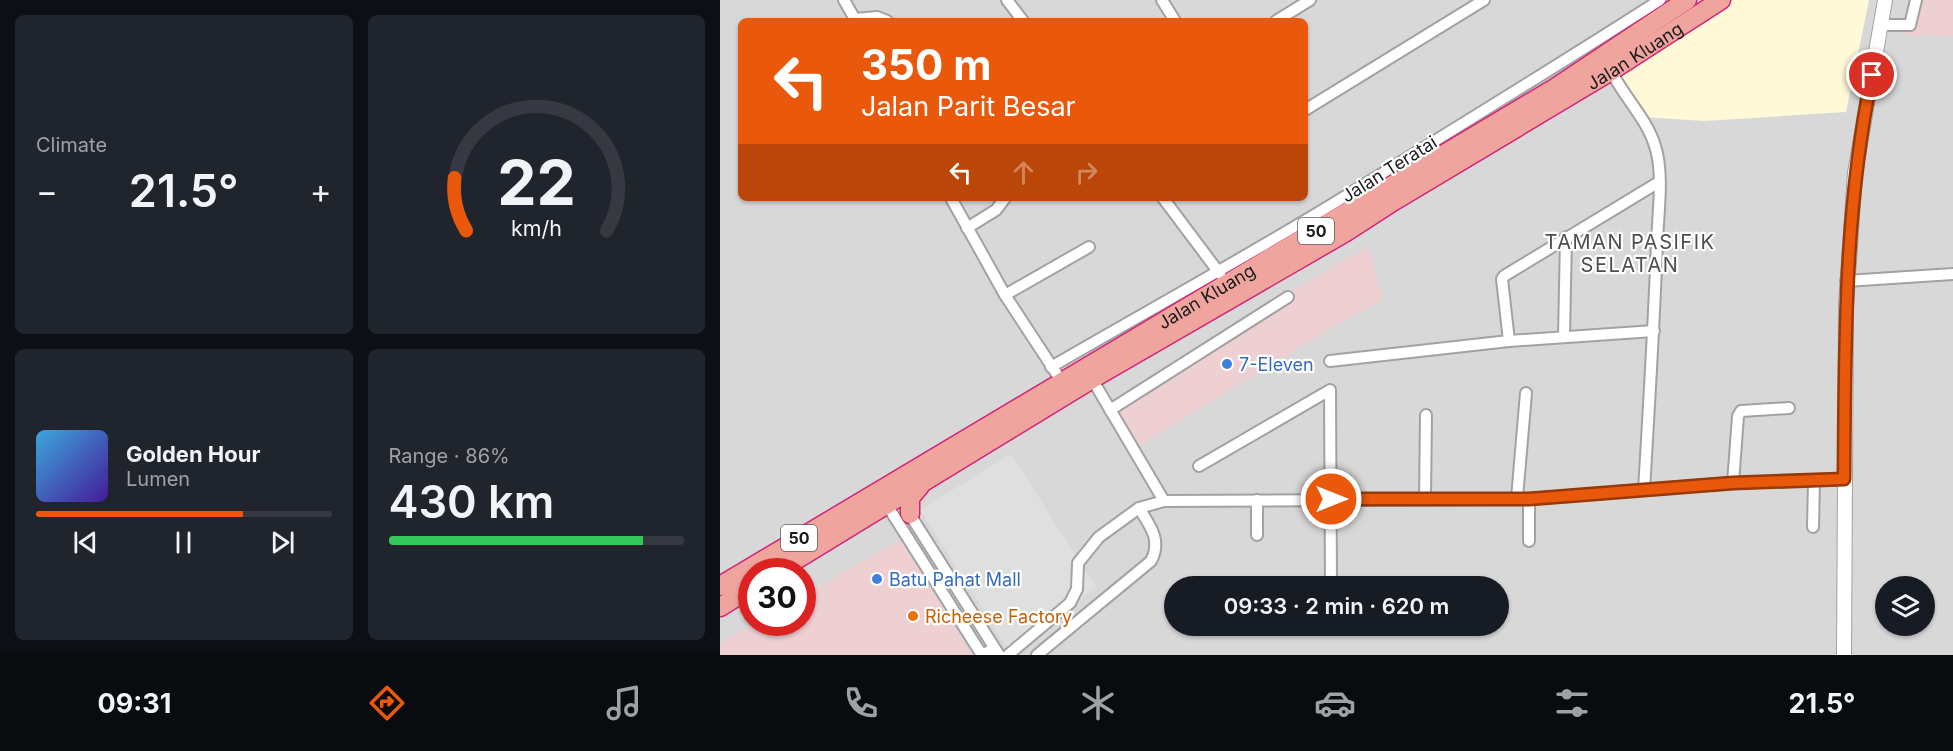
<!DOCTYPE html>
<meta charset="utf-8">
<style>
body{margin:0;font-family:Inter,sans-serif;background:#20242c;color:#f1f3f6;height:100vh;display:flex;flex-direction:column;font-size:22px;white-space:nowrap}
*{box-sizing:border-box;margin:0}
p{font-size:20px;color:#9ea1a6}
.icon{flex:none;width:33px;height:33px;fill:none;stroke:currentColor;stroke-width:2;stroke-linecap:round;stroke-linejoin:round}
.map{position:relative;flex:1;overflow:hidden}
.panel{display:flex;flex-direction:column;gap:15px;padding:15px;background:#0d0f14;width:720px}
.panel>*{flex:none}
.banner{position:absolute;left:18px;top:18px;width:570px;height:183px;border-radius:9px;box-shadow:0 2px 4px #0004;background:#ea580c;color:#fff;overflow:hidden}
.controls{position:absolute;left:1155px;top:576px;display:grid;gap:12px}
.controls a{display:grid;place-items:center;width:60px;height:60px;border-radius:50%;background:#171b24;box-shadow:0 2px 4px #0004;font-size:30px}
.speed{position:absolute;left:18px;top:558px;display:flex;gap:12px;font-size:30px;font-weight:700;text-align:center}
.speed>*{display:grid;place-content:center;width:78px;height:78px;border-radius:50%;background:#171b24;box-shadow:0 2px 4px #0004;line-height:1}
.speed .limit{border:9px solid #d22;background:#fff;color:#111}
.pin{position:absolute;display:grid;place-items:center;width:51px;height:51px;color:#fff;margin:-26px;border:3px solid #fff;border-radius:50%;box-shadow:0 2px 6px #0007}
.me{position:absolute;width:66px;margin:-33px;rotate:90deg;stroke-linejoin:round;filter:drop-shadow(0 0 4px #0008)}
.turn{display:flex;align-items:center;gap:21px;height:126px;padding:0 24px;font-size:27px}
.turn .icon{width:78px;height:78px;stroke-width:2.5}
.turn b{display:block;font-size:42px;line-height:51px}
.lanes{display:flex;align-items:center;height:57px;padding:0 24px;background:#0003;justify-content:center;gap:30px;direction:ltr}
.lanes .off{opacity:.35}
.big{font-size:45px;font-weight:600;line-height:1.1}
.panel .card{flex:1;display:flex;flex-direction:column;justify-content:center;gap:9px;min-width:0;padding:0 21px;border-radius:9px;background:#20242c}
.panel .dial{align-items:center;gap:0}
.dial svg{height:156px;overflow:visible;fill:none;stroke:#363941;stroke-width:7;stroke-linecap:round;text-anchor:middle}
.dial text{fill:#f1f3f6;stroke:none}
.song{display:flex;align-items:center;gap:18px}
.cover{width:72px;height:72px;border-radius:9px;background:linear-gradient(135deg,hsl(200 70% 55%),hsl(260 70% 35%))}
.played{height:6px;border-radius:3px;background:linear-gradient(90deg,#ea580c 70%,#363941 70%)}
.keys{display:flex;justify-content:space-around;direction:ltr}
.heat{display:flex;justify-content:space-between;align-items:center;font-size:33px;direction:ltr}
.charge{height:9px;border-radius:4px;background:linear-gradient(90deg,#34c759 86%,#363941 0)}
.panel .tiles{flex:1;display:grid;gap:15px;grid-template-columns:repeat(2,1fr)}
.trip{position:absolute;left:444px;top:576px;width:345px;height:60px;border-radius:30px;background:#171b24;box-shadow:0 2px 4px #0004;font-weight:600;line-height:60px;text-align:center}
.tabs{display:flex;height:96px;justify-content:space-around;align-items:center;background:#090b0e;color:#9ea1a6}
.tabs .icon{width:42px;height:42px}
.tabs .current{color:#ea580c}
.tabs b{font-size:27px;color:#f1f3f6}
main{display:flex;flex:1;min-height:0}
.map>svg:first-child{display:block}
.residential{fill:#d9d8d8;fill-rule:evenodd}
.commercial{fill:#eecfd2}
.education{fill:#fff9d7}
.parking{fill:#dfdfdf}
.lines{fill:none;stroke-linecap:round;stroke-linejoin:round}
.minor-casing{stroke:#a2a2a2;stroke-width:14}
.tertiary-casing{stroke:#a2a2a2;stroke-width:16}
.trunk-casing{stroke:#d32479;stroke-width:21}
.minor{stroke:#fff;stroke-width:10}
.tertiary{stroke:#fff;stroke-width:14}
.trunk{stroke:#f0a49e;stroke-width:18}
.route-casing{stroke:#983908;stroke-width:15}
.route{stroke:#ea580c;stroke-width:10}
.shop-dot{fill:#3f7fe0;stroke:#fff;stroke-width:2}
.food-dot{fill:#e8710a;stroke:#fff;stroke-width:2}
.labels{text-anchor:middle;dominant-baseline:central;stroke-width:4.5;stroke-linejoin:round;paint-order:stroke}
.shield{fill:#fff;stroke:#5f5f5f;stroke-width:1.5}
.shield-label{font-size:16px;font-weight:bold;fill:#1b1b1b}
.street-label{font-size:18px;fill:#1b1b1b;stroke:#fff}
.shop-label{font-size:18px;fill:#366cbe;stroke:#fff;text-anchor:start}
.food-label{font-size:18px;fill:#c56008;stroke:#fff;text-anchor:start}
.neighbourhood-label{font-size:20px;letter-spacing:1.5px;fill:#4e4e4e;stroke:#fff}
</style>
<main>
<section class="panel">
<div class="tiles">
<div class="card"><p>Climate</p>
<div class="heat"><a>−</a><b class="big">21.5°</b><a>+</a></div>
</div>
<div class="card dial"><svg viewBox="0 0 100 80">
<path d="M14 69A42 42 0 1 1 86 69"/>
<path d="M14 69A42 42 0 0 1 8 42" stroke="#ea580c"/>
<text x="50" y="56" font-size="32" font-weight="700">22</text>
<text x="50" y="72" font-size="11">km/h</text>
</svg></div>
<div class="card">
<div class="song"><i class="cover"></i><div><b>Golden Hour</b><p>Lumen</p></div></div>
<div class="played"></div>
<div class="keys"><svg class="icon" aria-label="previous" viewBox="0 0 24 24"><path d="M18 5L8 12l10 7zM5 5v14"/></svg><svg class="icon" aria-label="pause" viewBox="0 0 24 24"><path d="M8 5v14M16 5v14"/></svg><svg class="icon" aria-label="next" viewBox="0 0 24 24"><path d="M6 5l10 7-10 7zM19 5v14"/></svg></div>
</div>
<div class="card"><p>Range · 86%</p><b class="big">430 km</b><div class="charge"></div></div>
</div>
</section>
<div class="map">
<svg width="1233" height="655" viewBox="0 0 1233 655">
<rect width="100%" height="100%" fill="#ede7e0"/>
<!-- residential -->
<path class="residential" d="M 0,0 L 1233,0 L 1233,655 L 0,655 ZM 21,21 L 585,21 L 585,198 L 21,198 ZM 32,572 L 82,572 L 82,622 L 32,622 ZM 454,586 L 778,586 L 778,626 L 454,626 ZM 1166,586 L 1204,586 L 1204,626 L 1166,626 Z"/>
<!-- commercial -->
<g class="commercial">
<polygon points="1192,0 1233,0 1233,36 1186,35"/>
<polygon points="648,246 663,299 598,336 411,451 385,409 567,294"/>
<polygon points="181,539 252,655 0,655 0,643 36,623 82,622 83,596"/>
</g>
<!-- education -->
<polygon class="education" points="1008,0 1149,0 1126,112 985,121 923,117 898,69"/>
<!-- parking -->
<polygon class="parking" points="291,454 376,587 291,654 200,510"/>
<g class="lines">
<defs>
<g id="minor">
<polyline points="124,0 136,21"/>
<polyline points="287,0 303,21"/>
<polyline points="442,0 455,21"/>
<polyline points="135,19 157,17 167,21"/>
<polyline points="556,21 590,0"/>
<polyline points="1161,25 1190,25 1196,0"/>
<path d="M 891,71 C 904,97 927,119 935,146 C 944,173 938,213 937,242 C 934,325 929,407 924,490"/>
<polyline points="585,110 764,0"/>
<polyline points="231,198 285,295 342,382"/>
<polyline points="443,198 500,274"/>
<polyline points="247,228 276,210 285,198"/>
<polyline points="1126,281 1233,274"/>
<polyline points="285,295 369,247"/>
<polyline points="844,337 846,237"/>
<polyline points="789,341 782,279 784,276 939,182"/>
<polyline points="610,361 789,341 934,331"/>
<path d="M 331,367 C 424,313 519,261 611,205 C 721,137 831,70 940,0"/>
<polyline points="372,379 444,501"/>
<polyline points="390,410 568,297"/>
<polyline points="479,466 610,390 611,586"/>
<polyline points="1013,483 1018,416 1021,411 1069,408"/>
<polyline points="797,498 806,393"/>
<polyline points="705,499 706,415"/>
<polyline points="537,500 537,535"/>
<polyline points="165,502 260,652 263,655 274,648"/>
<polyline points="187,510 279,655"/>
<polyline points="1093,527 1094,481"/>
<polyline points="809,541 809,499"/>
<polyline points="288,655 350,603 357,589 358,563 379,537 419,508 444,501 809,499 1013,483 1124,479"/>
<path d="M 317,655 L 431,561 C 442,540 430,526 419,508"/>
</g>
<polyline id="tertiary" points="1124,655 1126,305 1135,173 1165,0"/>
<g id="trunk">
<polyline points="190,514 190,498 200,486"/>
<path id="s1" d="M 56,572 L 372,379 L 626,232 L 674,201 L 891,71 L 1001,0"/>
<path id="s2" d="M 0,586 L 835,88 L 967,0"/>
<polyline points="0,607 32,587"/>
</g>
</defs>
<!-- minor casing -->
<use href="#minor" class="minor-casing"/>
<!-- tertiary casing -->
<use href="#tertiary" class="tertiary-casing"/>
<!-- trunk casing -->
<use href="#trunk" class="trunk-casing"/>
<!-- minor -->
<use href="#minor" class="minor"/>
<!-- tertiary -->
<use href="#tertiary" class="tertiary"/>
<!-- trunk -->
<use href="#trunk" class="trunk"/>
</g>
<g class="lines">
<defs>
<path id="route" d="M 611,499 L 809,499 L 1013,483 L 1124,479 C 1125,342 1124,211 1152,75"/>
</defs>
<!-- route casing -->
<use href="#route" class="route-casing"/>
<!-- route -->
<use href="#route" class="route"/>
</g>
<!-- markers -->
<g class="shop-dot">
<circle cx="507" cy="364" r="6"/>
<circle cx="157" cy="579" r="6"/>
</g>
<circle class="food-dot" cx="193" cy="616" r="6"/>
<g class="labels">
<!-- shield labels -->
<g class="shield">
<rect x="578" y="218" width="36" height="26" rx="4.5"/>
<rect x="61" y="525" width="36" height="26" rx="4.5"/>
</g>
<g class="shield-label">
<text x="596" y="231">50</text>
<text x="79" y="538">50</text>
</g>
<!-- street labels -->
<g class="street-label">
<text stroke="none"><textPath href="#s1" startOffset="1002">Jalan Kluang</textPath></text>
<text transform="translate(669 169) rotate(-32)">Jalan Teratai</text>
<text stroke="none"><textPath href="#s2" startOffset="566">Jalan Kluang</textPath></text>
</g>
<!-- shop labels -->
<g class="shop-label">
<text x="519" y="364">7-Eleven</text>
<text x="169" y="579">Batu Pahat Mall</text>
</g>
<!-- food labels -->
<g class="food-label">
<text x="205" y="616">Richeese Factory</text>
</g>
<!-- neighbourhood labels -->
<g class="neighbourhood-label">
<text x="910" y="242">TAMAN PASIFIK<tspan x="910" dy="23">SELATAN</tspan></text>
</g>
</g>
</svg>
<div class="controls">
<a><svg class="icon" aria-label="layers" viewBox="0 0 24 24"><path d="M12 4l9 5-9 5-9-5zM3 14l9 5 9-5"/></svg></a>
</div>
<div class="speed"><div class="limit">30</div></div>
<div class="pin" style="left:1152px;top:75px;background:#d93025"><svg class="icon" aria-label="arrive" viewBox="0 0 24 24"><path d="M6 21V4h12l-3 4 3 4H6"/></svg></div>
<svg class="me" style="left:611px;top:499px" viewBox="-20 -20 40 40"><circle r="17" fill="#ea580c" stroke="#fff" stroke-width="3"/><path d="M0-11L8 9 0 5-8 9z" fill="#fff"/></svg>
<div class="trip">09:33 · 2 min · 620 m</div>
<div class="banner">
<div class="turn"><svg class="icon" aria-label="left" viewBox="0 0 24 24"><path d="M17 20v-9H6M10 6l-5 5 5 5"/></svg><div><b>350 m</b>Jalan Parit Besar</div></div>
<div class="lanes"><svg class="icon" aria-label="left" viewBox="0 0 24 24"><path d="M17 20v-9H6M10 6l-5 5 5 5"/></svg><svg class="icon off" aria-label="ahead" viewBox="0 0 24 24"><path d="M12 20V5M6 11l6-6 6 6"/></svg><svg class="icon off" aria-label="right" viewBox="0 0 24 24"><path d="M7 20v-9h11M14 6l5 5-5 5"/></svg></div>
</div>
</div>
</main>
<nav class="tabs">
<b>09:31</b>
<svg class="icon current" aria-label="directions" viewBox="0 0 24 24"><path d="M12 3l9 9-9 9-9-9zM9 14v-3h6M13 9l2 2-2 2"/></svg>
<svg class="icon" aria-label="music" viewBox="0 0 24 24"><path d="M9 18V5l10-2v13"/><circle cx="6" cy="18" r="3"/><circle cx="16" cy="16" r="3"/></svg>
<svg class="icon" aria-label="phone" viewBox="0 0 24 24"><path d="M5 4h4l2 5-3 2q2 4 5 5l2-3 5 2v4C11 20 4 13 5 4z"/></svg>
<svg class="icon" aria-label="climate" viewBox="0 0 24 24"><path d="M12 3v18M4 7l16 10M4 17L20 7"/></svg>
<svg class="icon" aria-label="car" viewBox="0 0 24 24"><path d="M5 17H2v-5l4-1 3-4h7l3 4 3 1v5h-3M9 17h6M6 11h13"/><circle cx="7" cy="17" r="2"/><circle cx="17" cy="17" r="2"/></svg>
<svg class="icon" aria-label="filters" viewBox="0 0 24 24"><path d="M4 7h16M4 17h16"/><circle cx="9" cy="7" r="2"/><circle cx="15" cy="17" r="2"/></svg>
<b>21.5°</b>
</nav>
